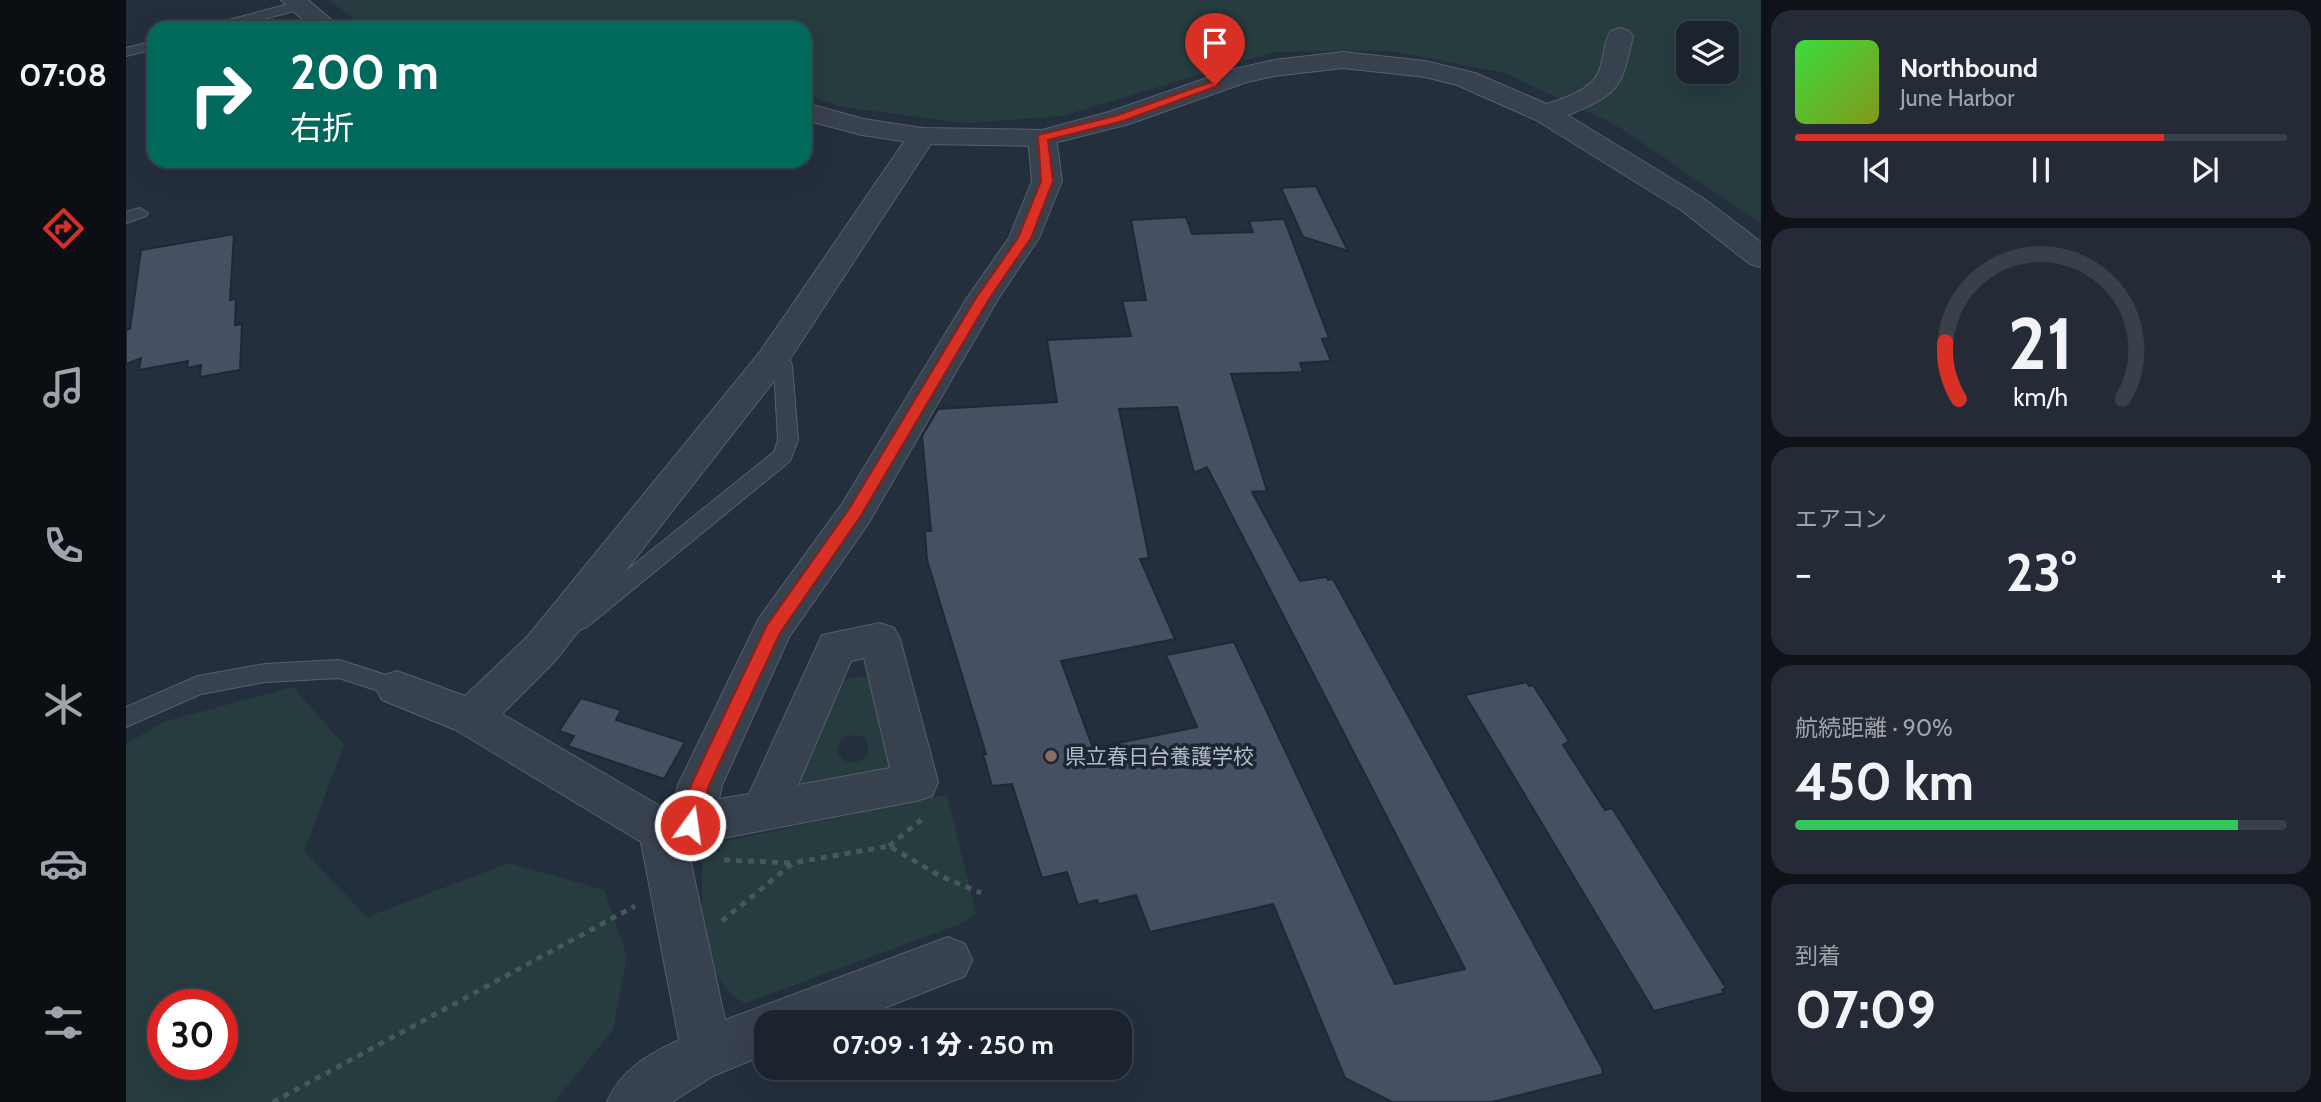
<!DOCTYPE html>
<html lang="ja">
<meta charset="utf-8">
<style>
body{margin:0;font-family:Cabin,"Noto Sans JP",sans-serif;background:#242b36;color:#f1f3f6;height:100vh;display:flex;flex-direction:column;font-size:26px;white-space:nowrap}
*{box-sizing:border-box;margin:0}
p{font-size:23px;color:#a0a4aa}
.icon{flex:none;width:38px;height:38px;fill:none;stroke:currentColor;stroke-width:2;stroke-linecap:round;stroke-linejoin:round}
.map{position:relative;flex:1;overflow:hidden}
.details{display:flex;flex-direction:column;gap:10px;padding:10px;background:#0f1319;width:560px}
.details>*{flex:none}
.banner{position:absolute;left:21px;top:21px;width:665px;height:147px;border-radius:21px;box-shadow:0 7px 28px #0002,0 0 0 2px #39404a;background:#00695c;color:#fff;overflow:hidden}
.controls{position:absolute;left:1550px;top:21px;display:grid;gap:14px}
.controls a{display:grid;place-items:center;width:63px;height:63px;border-radius:14px;background:#1b232e;box-shadow:0 7px 28px #0002,0 0 0 2px #39404a;font-size:35px}
.speed{position:absolute;left:21px;top:989px;display:flex;gap:14px;font-size:35px;font-weight:700;text-align:center}
.speed>*{display:grid;place-content:center;width:91px;height:91px;border-radius:50%;background:#1b232e;box-shadow:0 7px 28px #0002,0 0 0 2px #39404a;line-height:1}
.speed .limit{border:10px solid #d22;background:#fff;color:#111}
.pin{position:absolute;display:grid;place-items:center;width:60px;height:60px;color:#fff;margin:-72px -30px;border-radius:50% 50% 50% 0;rotate:-45deg;box-shadow:0 0 7px #0007}
.pin .icon{rotate:45deg}
.me{position:absolute;width:77px;margin:-38px;rotate:14deg;stroke-linejoin:round;filter:drop-shadow(0 0 5px #0008)}
.turn{display:flex;align-items:center;gap:24px;height:147px;padding:0 28px;font-size:32px}
.turn .icon{width:91px;height:91px;stroke-width:2.5}
.turn b{display:block;font-size:49px;line-height:60px}
.big{font-size:52px;font-weight:800;line-height:1.1}
.details .widget{flex:1;display:flex;flex-direction:column;justify-content:center;gap:10px;min-width:0;padding:0 24px;border-radius:21px;background:#242b36}
.details .dial{align-items:center;gap:0}
.dial svg{height:182px;overflow:visible;fill:none;stroke:#39404a;stroke-width:7;stroke-linecap:round;text-anchor:middle}
.dial text{fill:#f1f3f6;stroke:none}
.song{display:flex;align-items:center;gap:21px}
.cover{width:84px;height:84px;border-radius:10px;background:linear-gradient(135deg,hsl(120 70% 55%),hsl(70 70% 35%))}
.played{height:7px;border-radius:4px;background:linear-gradient(90deg,#d93025 75%,#39404a 75%)}
.keys{display:flex;justify-content:space-around;direction:ltr}
.heat{display:flex;justify-content:space-between;align-items:center;font-size:38px;direction:ltr}
.charge{height:10px;border-radius:5px;background:linear-gradient(90deg,#34c759 90%,#39404a 0)}
.trip{position:absolute;left:628px;top:1010px;width:378px;height:70px;border-radius:21px;background:#1b232e;box-shadow:0 7px 28px #0002,0 0 0 2px #39404a;font-weight:800;line-height:70px;text-align:center}
main{display:flex;flex:1;min-height:0}
.tabs{display:flex;flex-direction:column;width:126px;justify-content:space-around;align-items:center;background:#0b0e12;color:#a0a4aa}
.tabs .icon{width:49px;height:49px}
.tabs .selected{color:#d93025}
.tabs b{font-size:32px;color:#f1f3f6}
.map>svg:first-child{display:block}
.green{fill:#263c3f;fill-rule:evenodd}
.building{fill:#455162;stroke:#1f2835;stroke-width:2;fill-rule:evenodd}
.lines{fill:none;stroke-linecap:round;stroke-linejoin:round}
.service-casing{stroke:#565f6c;stroke-width:2}
.minor-casing{stroke:#565f6c;stroke-width:2}
.tertiary-casing{stroke:#565f6c;stroke-width:2}
.path{stroke:#44595c;stroke-width:5;stroke-dasharray:6 6;stroke-linecap:butt}
.service{fill:#38414e;fill-rule:evenodd}
.minor{fill:#38414e;fill-rule:evenodd}
.tertiary{fill:#38414e;fill-rule:evenodd}
.route{fill:#d93025;stroke:#8d1f18;stroke-width:2}
.education-dot{fill:#8d6e63;stroke:#1d2633;stroke-width:2.5}
.labels{text-anchor:middle;dominant-baseline:central;stroke-width:7;stroke-linejoin:round;paint-order:stroke}
.poi-label{font-size:21px;fill:#b4bcc9;stroke:#1d2633;text-anchor:start}
</style>
<main>
<nav class="tabs">
<b>07:08</b>
<svg class="icon selected" aria-label="directions" viewBox="0 0 24 24"><path d="M12 3l9 9-9 9-9-9zM9 14v-3h6M13 9l2 2-2 2"/></svg>
<svg class="icon" aria-label="music" viewBox="0 0 24 24"><path d="M9 18V5l10-2v13"/><circle cx="6" cy="18" r="3"/><circle cx="16" cy="16" r="3"/></svg>
<svg class="icon" aria-label="phone" viewBox="0 0 24 24"><path d="M5 4h4l2 5-3 2q2 4 5 5l2-3 5 2v4C11 20 4 13 5 4z"/></svg>
<svg class="icon" aria-label="climate" viewBox="0 0 24 24"><path d="M12 3v18M4 7l16 10M4 17L20 7"/></svg>
<svg class="icon" aria-label="car" viewBox="0 0 24 24"><path d="M5 17H2v-5l4-1 3-4h7l3 4 3 1v5h-3M9 17h6M6 11h13"/><circle cx="7" cy="17" r="2"/><circle cx="17" cy="17" r="2"/></svg>
<svg class="icon" aria-label="filters" viewBox="0 0 24 24"><path d="M4 7h16M4 17h16"/><circle cx="9" cy="7" r="2"/><circle cx="15" cy="17" r="2"/></svg>
</nav>
<div class="map">
<svg width="1635" height="1102" viewBox="0 0 1635 1102">
<rect width="100%" height="100%" fill="#242f3e"/>
<!-- green -->
<g class="green">
<path d="M 202,0 L 1635,0 L 1635,224 L 1490,125 L 1379,73 L 1266,51 L 1148,52 L 936,116 L 838,123 L 717,107 L 679,95 L 679,28 L 241,28 ZM 1563,33 L 1601,33 L 1601,72 L 1563,72 Z"/>
<path d="M 736,676 L 744,680 L 767,763 L 762,772 L 672,786 L 669,773 L 712,681 ZM 722,735 L 738,737 L 742,742 L 742,756 L 729,763 L 720,762 L 710,752 L 715,739 Z"/>
<path d="M 167,687 L 218,745 L 178,851 L 241,917 L 383,863 L 478,890 L 501,956 L 487,1030 L 428,1102 L 0,1102 L 0,744 L 40,721 ZM 37,1004 L 96,1004 L 96,1064 L 37,1064 Z"/>
<path d="M 821,794 L 850,914 L 834,924 L 619,1003 C 570,981 575,892 577,846 Z"/>
</g>
<!-- building -->
<g class="building">
<polygon points="1190,186 1222,251 1177,237 1155,188"/>
<path d="M 1060,217 L 1066,234 L 1127,232 L 1123,221 L 1158,219 L 1203,338 L 1196,339 L 1205,361 L 1174,363 L 1177,372 L 1105,374 L 1141,491 L 1126,492 L 1174,581 L 1200,577 L 1202,580 L 1207,579 L 1476,1068 L 1477,1074 L 1366,1102 L 1266,1102 L 1219,1078 L 1147,904 L 1024,932 L 1010,895 L 973,904 L 971,900 L 952,905 L 941,872 L 916,878 L 886,784 L 866,786 L 857,754 L 860,754 L 801,560 L 799,531 L 805,531 L 796,436 L 812,409 L 931,402 L 921,340 L 1005,336 L 996,301 L 1020,300 L 1005,220 ZM 1051,407 L 1068,473 L 1081,467 L 1339,969 L 1269,984 L 1108,642 L 1040,655 L 1071,727 L 967,748 L 935,661 L 1049,639 L 1014,559 L 1023,558 L 993,409 Z"/>
<polygon points="108,234 104,300 110,299 109,325 116,324 114,370 74,377 75,365 61,368 62,361 13,370 15,358 0,364 0,330 4,329 15,250"/>
<polygon points="1401,682 1403,686 1407,685 1443,741 1437,745 1479,810 1486,808 1600,988 1596,990 1598,993 1528,1011 1339,695"/>
<polygon points="455,698 495,710 490,720 559,742 538,779 442,746 448,736 433,731"/>
</g>
<g class="lines">
<defs>
<g id="service">
<polygon points="174,1 181,5 179,8 105,28 82,28 84,25"/>
<polygon points="28,41 28,49 0,56 0,48"/>
<polygon points="14,208 22,213 20,216 0,223 0,212"/>
<polygon points="646,354 664,361 666,365 672,440 664,461 461,627 453,630 445,627 442,621 445,615 648,452 652,440 648,368 637,360 639,356"/>
<polygon points="213,660 279,681 282,688 279,695 271,697 213,678 139,682 75,694 0,727 0,707 72,676 139,664"/>
</g>
<g id="minor">
<path d="M 1494,28 L 1503,31 L 1507,36 C 1496,85 1495,93 1447,113 C 1434,118 1424,123 1410,120 L 1406,114 L 1410,108 C 1430,100 1462,94 1472,73 C 1479,60 1476,43 1485,31 Z"/>
<path d="M 796,128 L 806,130 L 810,136 L 658,368 L 430,660 L 376,714 L 539,809 L 546,808 L 552,785 L 633,618 L 716,504 L 841,298 L 883,238 L 906,181 L 902,138 L 906,132 L 916,130 L 926,132 L 930,138 L 936,181 L 913,238 L 872,299 L 742,524 L 663,637 L 596,785 L 593,799 L 623,794 L 696,635 L 754,623 L 768,628 L 774,639 L 812,782 L 806,796 L 790,801 L 561,845 L 599,1020 L 822,937 L 839,944 L 846,960 L 839,976 L 723,1022 L 640,1022 L 640,1054 L 587,1076 L 546,1102 L 481,1102 C 494,1070 523,1054 553,1040 L 515,842 L 330,730 L 256,700 L 250,688 L 256,676 L 271,671 L 339,696 L 402,636 L 634,352 L 786,130 ZM 738,658 L 764,768 L 672,785 L 725,661 Z"/>
</g>
<g id="tertiary">
<polygon points="155,0 182,0 215,28 186,28"/>
<polygon points="1217,52 1299,61 1349,73 1430,108 1577,198 1635,242 1635,267 1624,264 1555,210 1410,120 1331,85 1299,77 1217,68 1148,76 1121,82 1003,124 916,146 796,144 736,135 679,120 679,103 738,119 796,128 916,130 983,112 1104,70 1148,60"/>
</g>
</defs>
<!-- service casing -->
<use href="#service" class="service-casing"/>
<!-- minor casing -->
<use href="#minor" class="minor-casing"/>
<!-- tertiary casing -->
<use href="#tertiary" class="tertiary-casing"/>
<!-- path -->
<g class="path">
<polyline points="763,846 795,820"/>
<polyline points="598,860 667,863"/>
<polyline points="596,921 667,863 763,846 814,876 855,893"/>
<polyline points="147,1102 509,906"/>
</g>
<!-- service -->
<use href="#service" class="service"/>
<!-- minor -->
<use href="#minor" class="minor"/>
<!-- tertiary -->
<use href="#tertiary" class="tertiary"/>
</g>
<!-- route -->
<polygon class="route" points="1085,82 1094,85 997,121 922,140 927,181 905,238 863,299 734,517 654,633 583,785 571,830 564,833 558,830 555,825 565,785 641,625 723,509 850,298 892,238 915,181 912,135 989,116"/>
<!-- markers -->
<circle class="education-dot" cx="925" cy="756" r="7"/>
<g class="labels">
<!-- poi labels -->
<g class="poi-label">
<text x="939" y="756">県立春日台養護学校</text>
</g>
</g>
</svg>
<div class="controls">
<a><svg class="icon" aria-label="layers" viewBox="0 0 24 24"><path d="M12 4l9 5-9 5-9-5zM3 14l9 5 9-5"/></svg></a>
</div>
<div class="speed"><div class="limit">30</div></div>
<div class="pin" style="left:1089px;top:85px;background:#d93025"><svg class="icon" aria-label="arrive" viewBox="0 0 24 24"><path d="M6 21V4h12l-3 4 3 4H6"/></svg></div>
<svg class="me" style="left:564px;top:825px" viewBox="-20 -20 40 40"><circle r="17" fill="#d93025" stroke="#fff" stroke-width="3"/><path d="M0-11L8 9 0 5-8 9z" fill="#fff"/></svg>
<div class="trip">07:09 · 1 分 · 250 m</div>
<div class="banner">
<div class="turn"><svg class="icon" aria-label="right" viewBox="0 0 24 24"><path d="M7 20v-9h11M14 6l5 5-5 5"/></svg><div><b>200 m</b>右折</div></div>
</div>
</div>
<section class="details">
<div class="widget">
<div class="song"><i class="cover"></i><div><b>Northbound</b><p>June Harbor</p></div></div>
<div class="played"></div>
<div class="keys"><svg class="icon" aria-label="previous" viewBox="0 0 24 24"><path d="M18 5L8 12l10 7zM5 5v14"/></svg><svg class="icon" aria-label="pause" viewBox="0 0 24 24"><path d="M8 5v14M16 5v14"/></svg><svg class="icon" aria-label="next" viewBox="0 0 24 24"><path d="M6 5l10 7-10 7zM19 5v14"/></svg></div>
</div>
<div class="widget dial"><svg viewBox="0 0 100 80">
<path d="M14 69A42 42 0 1 1 86 69"/>
<path d="M14 69A42 42 0 0 1 8 44" stroke="#d93025"/>
<text x="50" y="56" font-size="32" font-weight="700">21</text>
<text x="50" y="72" font-size="11">km/h</text>
</svg></div>
<div class="widget"><p>エアコン</p>
<div class="heat"><a>−</a><b class="big">23°</b><a>+</a></div>
</div>
<div class="widget"><p>航続距離 · 90%</p><b class="big">450 km</b><div class="charge"></div></div>
<div class="widget"><p>到着</p><b class="big">07:09</b></div>
</section>
</main>
